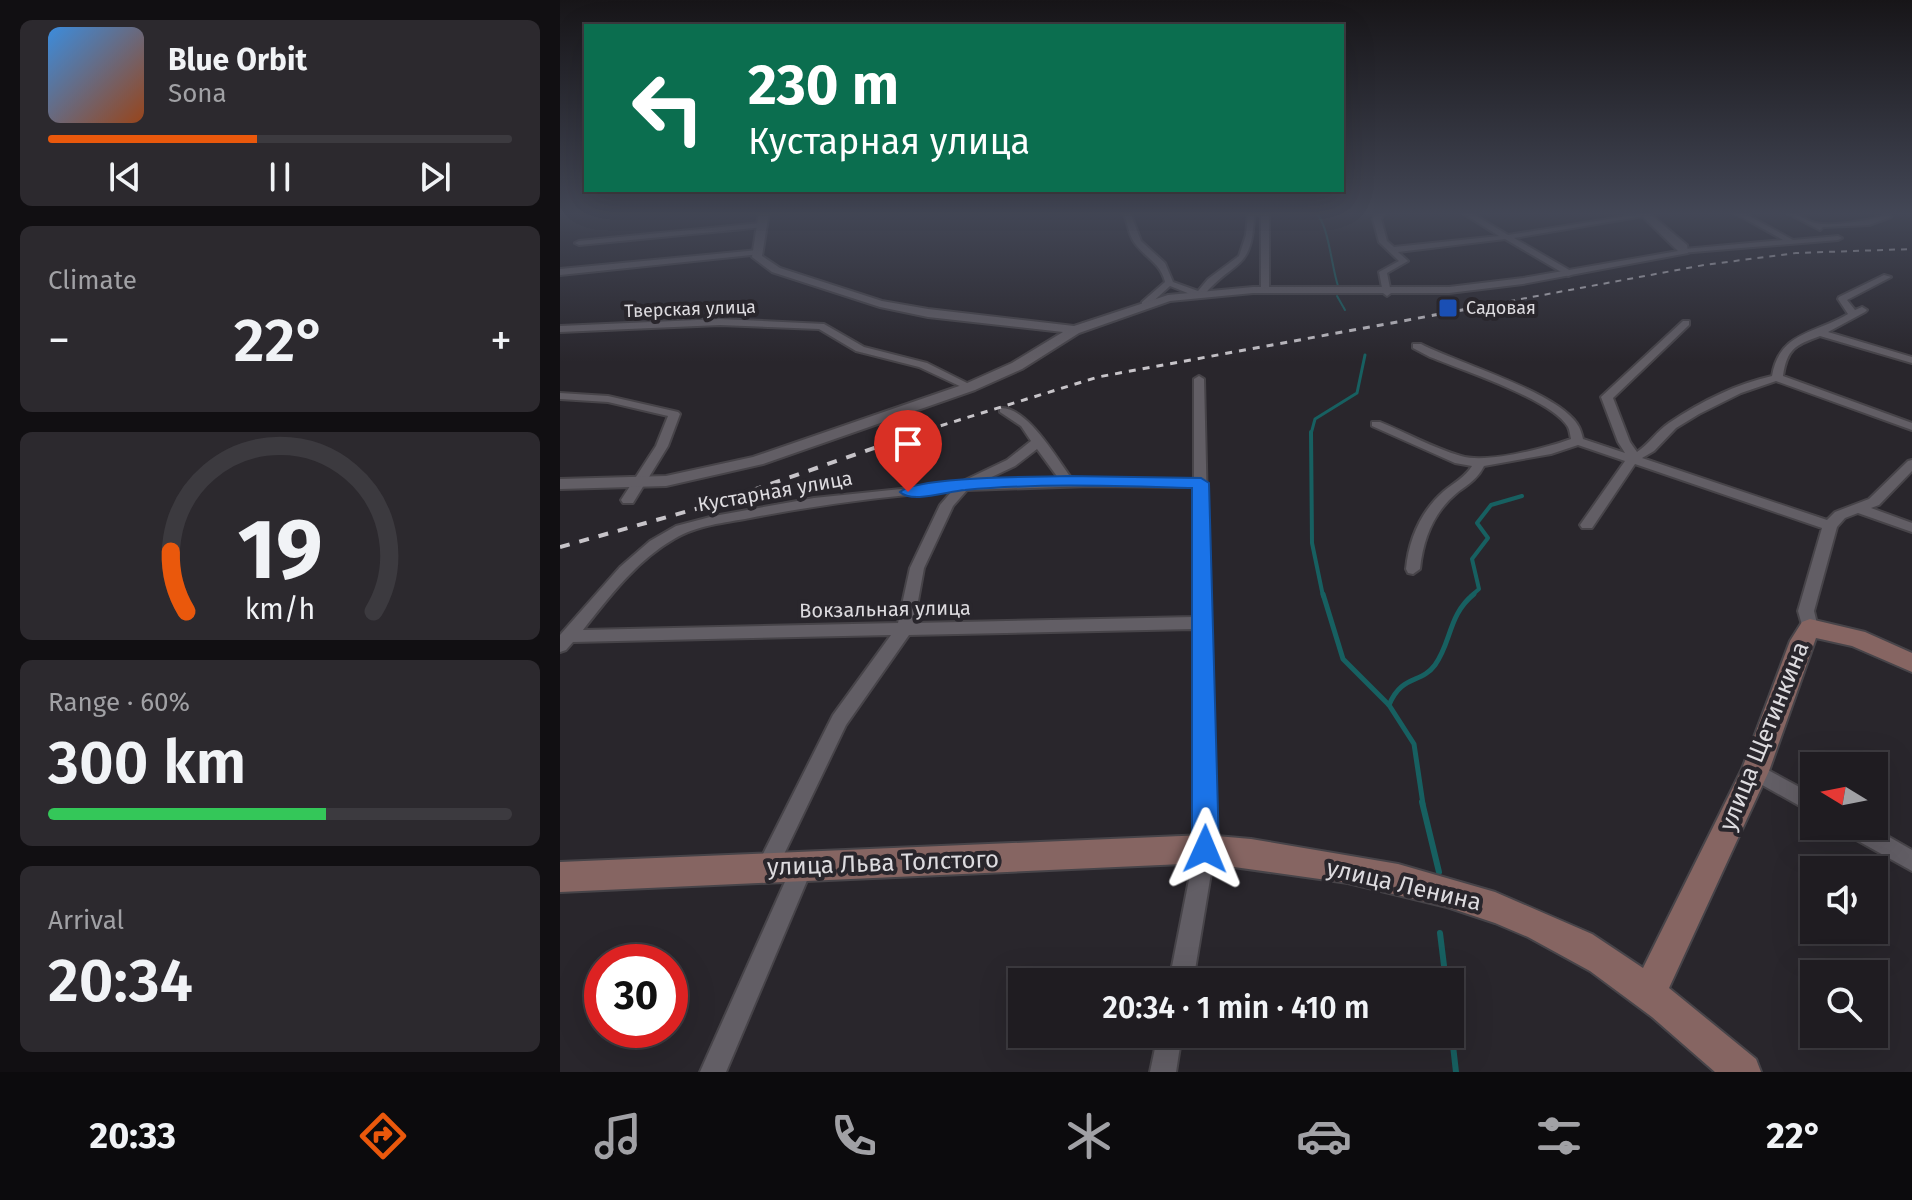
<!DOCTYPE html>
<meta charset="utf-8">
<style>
body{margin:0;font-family:"Fira Sans",sans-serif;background:#2c292e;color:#f1f3f6;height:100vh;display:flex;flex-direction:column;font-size:30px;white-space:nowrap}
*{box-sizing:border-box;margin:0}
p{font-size:26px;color:#a1a1a5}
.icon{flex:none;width:44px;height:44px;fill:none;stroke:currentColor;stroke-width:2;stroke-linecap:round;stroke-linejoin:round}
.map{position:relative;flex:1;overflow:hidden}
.details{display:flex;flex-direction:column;gap:20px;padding:20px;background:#110f12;width:560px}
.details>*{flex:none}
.top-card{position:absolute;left:24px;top:24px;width:760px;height:168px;border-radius:0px;box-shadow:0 8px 32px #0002,0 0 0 2px #3c3a3f;background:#0b6e4f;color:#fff;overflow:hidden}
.needle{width:52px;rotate:280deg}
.controls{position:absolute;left:1240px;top:752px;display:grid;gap:16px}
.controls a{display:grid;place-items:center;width:88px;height:88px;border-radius:0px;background:#1f1c21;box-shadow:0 8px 32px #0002,0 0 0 2px #3c3a3f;font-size:40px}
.speed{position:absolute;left:24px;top:944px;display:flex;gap:16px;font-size:40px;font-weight:700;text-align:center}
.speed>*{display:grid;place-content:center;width:104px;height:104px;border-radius:50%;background:#1f1c21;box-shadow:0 8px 32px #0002,0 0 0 2px #3c3a3f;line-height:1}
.speed .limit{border:12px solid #d22;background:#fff;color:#111}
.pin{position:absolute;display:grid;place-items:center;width:68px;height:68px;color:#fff;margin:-82px -34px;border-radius:50% 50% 50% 0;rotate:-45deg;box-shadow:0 0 8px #0007}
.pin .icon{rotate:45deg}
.me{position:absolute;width:88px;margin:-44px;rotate:1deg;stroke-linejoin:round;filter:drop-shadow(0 0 6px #0008)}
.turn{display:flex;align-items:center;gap:28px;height:168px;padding:0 32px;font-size:36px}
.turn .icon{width:104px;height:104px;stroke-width:2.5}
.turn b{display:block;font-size:56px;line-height:68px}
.big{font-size:60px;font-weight:600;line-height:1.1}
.details .widget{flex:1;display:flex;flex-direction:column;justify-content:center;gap:12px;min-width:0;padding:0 28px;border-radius:12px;background:#2c292e}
.details .dial{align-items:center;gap:0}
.dial svg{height:208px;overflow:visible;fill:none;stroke:#3c3a3f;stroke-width:7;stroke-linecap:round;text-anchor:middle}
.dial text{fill:#f1f3f6;stroke:none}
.song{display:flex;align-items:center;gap:24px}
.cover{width:96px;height:96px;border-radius:12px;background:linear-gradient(135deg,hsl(210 70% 55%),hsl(20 70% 35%))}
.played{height:8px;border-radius:4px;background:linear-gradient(90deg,#ea580c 45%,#3c3a3f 45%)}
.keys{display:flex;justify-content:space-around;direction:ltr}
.heat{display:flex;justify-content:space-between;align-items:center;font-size:44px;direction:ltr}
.charge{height:12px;border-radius:6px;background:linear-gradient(90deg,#34c759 60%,#3c3a3f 0)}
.trip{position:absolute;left:448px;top:968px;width:456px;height:80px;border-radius:0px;background:#1f1c21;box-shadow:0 8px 32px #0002,0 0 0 2px #3c3a3f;font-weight:600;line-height:80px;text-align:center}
.menu{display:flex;height:128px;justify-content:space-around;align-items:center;background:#0c0b0d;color:#a1a1a5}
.menu .icon{width:56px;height:56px}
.menu .on{color:#ea580c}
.menu b{font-size:36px;color:#f1f3f6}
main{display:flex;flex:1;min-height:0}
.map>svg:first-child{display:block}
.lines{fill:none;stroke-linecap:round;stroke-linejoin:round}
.stream-far4{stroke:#176061;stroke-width:2}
.stream-far3{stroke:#176061;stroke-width:3}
.stream-far2{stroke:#176061;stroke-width:4}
.stream-far1{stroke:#176061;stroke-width:5}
.stream{stroke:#176061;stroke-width:6}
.minor-casing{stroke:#474449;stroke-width:4}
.tertiary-casing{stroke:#474449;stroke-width:4}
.secondary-casing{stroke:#474449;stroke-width:4}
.minor{fill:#625e65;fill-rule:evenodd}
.tertiary{fill:#625e65;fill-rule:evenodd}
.secondary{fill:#866562;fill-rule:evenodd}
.rail-far2{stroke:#c7c4c9;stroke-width:2;stroke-dasharray:6 6;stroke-linecap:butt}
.rail-far1{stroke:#c7c4c9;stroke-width:3;stroke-dasharray:7 7;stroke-linecap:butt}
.rail{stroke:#c7c4c9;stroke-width:4;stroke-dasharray:10 10;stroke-linecap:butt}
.route{fill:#1a73e8;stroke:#114b97;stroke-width:2}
.transit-dot{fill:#1a4fb4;stroke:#29262c;stroke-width:3}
.labels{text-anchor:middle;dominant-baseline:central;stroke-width:8;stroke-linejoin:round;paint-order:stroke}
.far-poi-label{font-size:18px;fill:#dddbdf;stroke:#29262c;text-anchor:start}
.far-street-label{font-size:18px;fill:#dddbdf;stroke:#29262c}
.street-label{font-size:20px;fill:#dddbdf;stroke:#29262c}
.near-street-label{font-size:24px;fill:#dddbdf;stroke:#29262c}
</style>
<main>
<section class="details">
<div class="widget">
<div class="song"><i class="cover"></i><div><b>Blue Orbit</b><p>Sona</p></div></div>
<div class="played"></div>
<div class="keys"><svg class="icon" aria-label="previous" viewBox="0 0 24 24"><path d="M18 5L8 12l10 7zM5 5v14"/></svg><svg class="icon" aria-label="pause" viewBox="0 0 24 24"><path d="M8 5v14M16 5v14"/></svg><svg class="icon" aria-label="next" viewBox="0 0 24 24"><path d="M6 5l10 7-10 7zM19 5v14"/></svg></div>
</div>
<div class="widget"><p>Climate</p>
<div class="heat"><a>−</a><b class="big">22°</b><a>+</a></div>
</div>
<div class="widget dial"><svg viewBox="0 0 100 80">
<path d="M14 69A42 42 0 1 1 86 69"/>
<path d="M14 69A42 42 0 0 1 8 46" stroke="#ea580c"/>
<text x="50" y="56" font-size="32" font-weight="700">19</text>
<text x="50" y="72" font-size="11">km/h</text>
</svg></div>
<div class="widget"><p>Range · 60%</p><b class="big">300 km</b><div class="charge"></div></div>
<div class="widget"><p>Arrival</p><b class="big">20:34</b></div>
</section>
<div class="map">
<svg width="1352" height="1072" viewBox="0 0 1352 1072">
<rect width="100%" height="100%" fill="#29262c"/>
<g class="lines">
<!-- stream-far4 -->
<g class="stream-far4">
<path d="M 756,212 C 769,227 771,264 778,286"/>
<polyline points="777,296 785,310"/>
</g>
<!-- stream-far3 -->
<polyline class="stream-far3" points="751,434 755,419 797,393 805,355"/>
<!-- stream-far2 -->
<g class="stream-far2">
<polyline points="751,432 752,543 763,596"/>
<polyline points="911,596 919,589 912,559 928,538 917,523 931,505 962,496"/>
</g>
<!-- stream-far1 -->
<g class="stream-far1">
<polyline points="763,594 783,659 829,705 854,744 863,804"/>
<path d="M 829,705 C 842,674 861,684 875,665 C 892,641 888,615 914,594"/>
</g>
<!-- stream -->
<g class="stream">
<polyline points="862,802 879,872"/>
<polyline points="880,933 886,982"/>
<polyline points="890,1019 896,1072"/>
</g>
<defs>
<g id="minor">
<path d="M 563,212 L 570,212 L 581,241 L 605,263 L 613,282 L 638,291 L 648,279 L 679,256 L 686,235 L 688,213 L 709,212 L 709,290 L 705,293 L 701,290 L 701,214 L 694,216 C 692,272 674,259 644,295 L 635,296 L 610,286 L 588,306 L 582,306 L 582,302 L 605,282 C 601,263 584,257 574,242 C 568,233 568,222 563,212 Z"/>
<polygon points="818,212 825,212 821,219 827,241 834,247 939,236 901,212 910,212 948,235 1086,213 1090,215 954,238 1011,271 1011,275 1008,276 945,239 838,252 848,261 827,273 831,293 827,296 823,293 819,272 839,261 819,242 813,219"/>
<polygon points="1173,212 1182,212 1233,240 1278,236 1282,238 1278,240 1121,253 1121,249 1124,249 1223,240"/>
<path d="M 1225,212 C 1237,212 1244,220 1255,223 C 1273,227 1310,220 1327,215 L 1331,217 L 1309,225 L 1263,227 L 1260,230 Z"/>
<polygon points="201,223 204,223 204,227 19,245 15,243 19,241"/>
<polygon points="198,250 202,252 201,254 0,275 0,269"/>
<path d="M 1324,275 L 1331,277 L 1287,300 L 1295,310 L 1302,307 L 1307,310 L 1305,312 L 1268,332 L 1352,357 L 1352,363 L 1260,336 C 1235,345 1227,349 1223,376 L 1352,423 L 1352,430 L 1216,381 L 1181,393 L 1139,414 L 1116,428 L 1094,451 L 1082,458 L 1267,520 L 1275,512 L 1309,499 L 1348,461 L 1352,460 L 1352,471 L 1319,505 L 1311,508 L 1352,523 L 1352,532 L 1298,513 L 1285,518 L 1277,527 L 1254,611 L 1258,628 L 1256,632 L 1250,634 L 1244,632 L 1238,611 L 1262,528 L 1075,464 L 1032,528 L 1022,528 L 1020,525 L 1065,461 L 1018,445 L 991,454 L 924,466 C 918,478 909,484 898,492 C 874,511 863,539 860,569 L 853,574 L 848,573 L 846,569 C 849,539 861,511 884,491 C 894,483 905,477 912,466 L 895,463 L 812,426 L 812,422 L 820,422 C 847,433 873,448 901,456 C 927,464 986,448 1011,439 C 1010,435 1010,431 1008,427 C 991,399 902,370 870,357 L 853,348 L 853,344 L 861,344 C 897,363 1002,393 1019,427 C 1021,431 1022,435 1023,439 L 1065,453 L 1058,442 L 1041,397 L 1123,321 L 1129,321 L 1129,325 L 1053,398 L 1070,442 L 1077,452 C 1089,444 1097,431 1109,423 C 1140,402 1176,384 1212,376 C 1219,332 1255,334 1288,314 L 1278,299 L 1279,297 Z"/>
<polygon points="160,319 264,324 304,347 367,363 415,387 410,390 406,389 359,367 296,351 259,329 160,325 0,332 0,326"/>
<path d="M 639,376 L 644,379 L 655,849 L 633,982 L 609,982 L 635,849 L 634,629 L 349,635 L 286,725 L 215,873 L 208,876 L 201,873 L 197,866 L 273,715 L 331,635 L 13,642 L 6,650 L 0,652 L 0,635 L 60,567 L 90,541 L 116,526 L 154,516 L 254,498 L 399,483 L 447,460 L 471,441 L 461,426 L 440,412 L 440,408 C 467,406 497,459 512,479 L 634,479 L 634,379 ZM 477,449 L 499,479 L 421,482 L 455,466 ZM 530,486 L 634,487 L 634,617 L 354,623 L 364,568 L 393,506 L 407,490 ZM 392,491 L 380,505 L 350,568 L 338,623 L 23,630 C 50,596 76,561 114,539 C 137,525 164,523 190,518 C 257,505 324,496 392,491 Z"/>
<polygon points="0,393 48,396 118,412 120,414 108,446 73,503 63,503 61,500 96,446 108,416 48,402 0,399"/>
<polygon points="1195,763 1254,795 1254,814 1188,777 1185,771 1188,765"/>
<polygon points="1281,826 1310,826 1352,850 1352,871 1284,833"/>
<polygon points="243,854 250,857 254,864 166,1072 140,1072 236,857"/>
<polygon points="598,1034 622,1034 616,1072 590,1072"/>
</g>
<polygon id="tertiary" points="199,212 209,212 202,256 220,268 322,301 368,309 514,326 608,295 693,287 889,287 963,278 1118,251 1078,212 1088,212 1127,245 1128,253 963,284 889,293 693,293 610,301 519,333 462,369 415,390 203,464 106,486 0,489 0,479 106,476 193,457 405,384 452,363 503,332 368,317 320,307 212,272 192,257"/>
<polygon id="secondary" points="1250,619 1305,632 1352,653 1352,672 1292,646 1256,638 1209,771 1109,988 1196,1059 1201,1072 1155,1072 1092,1017 1030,971 968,937 935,923 887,907 788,883 645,863 0,892 0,862 645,835 691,839 838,864 935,892 1032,934 1083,968 1182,769 1230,641 1242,622"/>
</defs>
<!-- minor casing -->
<use href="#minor" class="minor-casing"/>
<!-- tertiary casing -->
<use href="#tertiary" class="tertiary-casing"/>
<!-- secondary casing -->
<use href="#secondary" class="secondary-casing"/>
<!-- minor -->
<use href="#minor" class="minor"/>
<!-- tertiary -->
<use href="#tertiary" class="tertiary"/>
<!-- secondary -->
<use href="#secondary" class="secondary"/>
<!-- rail-far2 -->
<polyline class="rail-far2" points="902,310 1144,265 1236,253 1352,249"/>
<!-- rail-far1 -->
<polyline class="rail-far1" points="354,434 538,377 913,308"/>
<!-- rail -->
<polyline class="rail" points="0,547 150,505 360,432"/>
</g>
<!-- sky -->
<linearGradient id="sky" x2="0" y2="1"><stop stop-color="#171518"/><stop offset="0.59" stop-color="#434756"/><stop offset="1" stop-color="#434756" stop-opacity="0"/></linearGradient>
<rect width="1352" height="362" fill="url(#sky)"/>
<!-- route -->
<path class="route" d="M 507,476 L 641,478 L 649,483 L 659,849 L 655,859 L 645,862 L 636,859 L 632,849 L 632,488 C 557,486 480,483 405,490 C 388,491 352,504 340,492 C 356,476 478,477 507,476 Z"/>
<!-- markers -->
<rect class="transit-dot" x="878" y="298" width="20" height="20" rx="4"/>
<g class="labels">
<!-- far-poi labels -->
<g class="far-poi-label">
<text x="906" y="308">Садовая</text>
</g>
<!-- far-street labels -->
<g class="far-street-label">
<text transform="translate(130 309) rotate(-2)">Тверская улица</text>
</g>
<!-- street labels -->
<g class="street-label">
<text transform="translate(215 491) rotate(-10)">Кустарная улица</text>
<text transform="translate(325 609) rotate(-1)">Вокзальная улица</text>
</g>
<!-- near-street labels -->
<g class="near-street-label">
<text transform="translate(1204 736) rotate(-68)">улица Щетинкина</text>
<text transform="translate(323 863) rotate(-2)">улица Льва Толстого</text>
<text transform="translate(844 885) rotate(13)">улица Ленина</text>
</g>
</g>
</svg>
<div class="controls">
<a><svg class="needle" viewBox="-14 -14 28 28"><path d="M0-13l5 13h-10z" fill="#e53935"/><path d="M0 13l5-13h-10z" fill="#a1a1a5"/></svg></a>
<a><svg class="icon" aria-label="sound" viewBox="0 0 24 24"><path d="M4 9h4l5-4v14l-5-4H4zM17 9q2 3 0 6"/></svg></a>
<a><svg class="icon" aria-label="search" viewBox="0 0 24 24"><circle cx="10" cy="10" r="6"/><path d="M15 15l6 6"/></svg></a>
</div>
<div class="speed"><div class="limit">30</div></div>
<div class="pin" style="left:348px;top:492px;background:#d93025"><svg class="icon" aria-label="arrive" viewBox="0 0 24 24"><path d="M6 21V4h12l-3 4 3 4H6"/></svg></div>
<svg class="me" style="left:645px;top:849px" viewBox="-20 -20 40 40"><path d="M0-17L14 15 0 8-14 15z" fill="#1a73e8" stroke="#fff" stroke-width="4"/></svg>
<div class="trip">20:34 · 1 min · 410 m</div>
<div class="top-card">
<div class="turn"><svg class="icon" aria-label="left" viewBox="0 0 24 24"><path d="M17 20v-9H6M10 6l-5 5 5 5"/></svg><div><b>230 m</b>Кустарная улица</div></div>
</div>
</div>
</main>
<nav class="menu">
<b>20:33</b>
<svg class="icon on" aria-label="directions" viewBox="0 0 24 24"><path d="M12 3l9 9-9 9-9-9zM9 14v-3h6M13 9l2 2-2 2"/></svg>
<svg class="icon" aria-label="music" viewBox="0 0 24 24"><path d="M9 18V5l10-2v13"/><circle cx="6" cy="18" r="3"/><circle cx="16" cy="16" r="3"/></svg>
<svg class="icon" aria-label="phone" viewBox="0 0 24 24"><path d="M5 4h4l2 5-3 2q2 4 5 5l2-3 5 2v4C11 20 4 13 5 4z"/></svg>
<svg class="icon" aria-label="climate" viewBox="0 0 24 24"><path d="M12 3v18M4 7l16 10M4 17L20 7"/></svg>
<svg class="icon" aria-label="car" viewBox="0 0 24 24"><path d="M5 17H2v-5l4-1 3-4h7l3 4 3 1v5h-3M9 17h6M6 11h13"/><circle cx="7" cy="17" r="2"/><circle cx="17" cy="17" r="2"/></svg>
<svg class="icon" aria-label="filters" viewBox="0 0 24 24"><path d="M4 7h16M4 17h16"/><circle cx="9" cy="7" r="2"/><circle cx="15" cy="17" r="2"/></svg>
<b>22°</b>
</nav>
